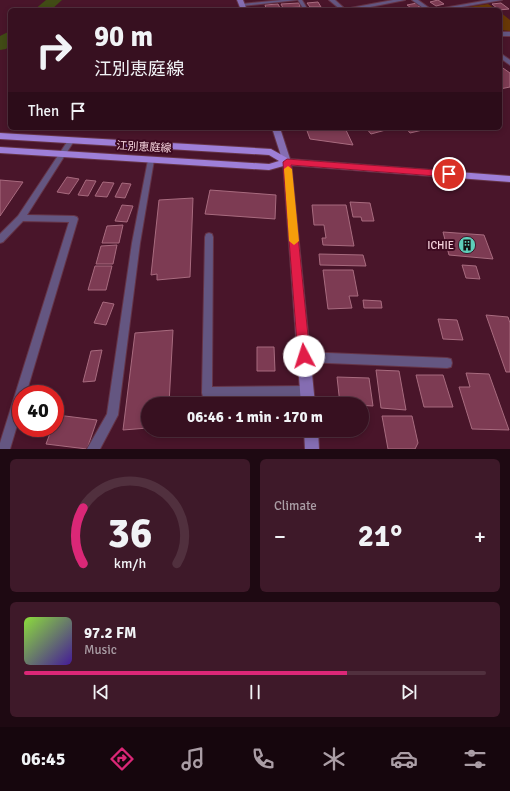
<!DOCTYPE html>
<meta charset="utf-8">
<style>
body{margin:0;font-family:Signika,"Noto Sans JP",sans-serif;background:#3e1929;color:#f1f3f6;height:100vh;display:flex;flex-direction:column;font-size:15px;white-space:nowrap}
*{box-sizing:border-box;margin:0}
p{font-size:13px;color:#aa9da5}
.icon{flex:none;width:22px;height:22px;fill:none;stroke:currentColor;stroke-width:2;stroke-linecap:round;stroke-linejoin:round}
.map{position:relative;height:449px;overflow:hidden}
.details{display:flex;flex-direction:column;gap:10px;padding:10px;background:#1e0912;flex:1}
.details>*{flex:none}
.banner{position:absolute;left:8px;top:8px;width:494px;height:122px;border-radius:6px;box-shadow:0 2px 6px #0003,0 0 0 1px #51303e;background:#371020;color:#f1f3f6;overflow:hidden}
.speed{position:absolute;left:12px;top:385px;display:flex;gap:8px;font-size:20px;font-weight:700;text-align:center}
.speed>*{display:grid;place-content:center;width:52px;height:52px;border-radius:50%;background:#371020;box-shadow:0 2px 6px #0003,0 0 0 1px #51303e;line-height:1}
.speed .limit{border:6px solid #d22;background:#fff;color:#111}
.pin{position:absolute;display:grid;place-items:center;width:34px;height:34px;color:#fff;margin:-17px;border:2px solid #fff;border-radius:50%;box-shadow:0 1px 4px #0007}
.me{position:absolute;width:44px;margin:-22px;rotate:355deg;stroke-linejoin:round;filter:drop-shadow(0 0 3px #0008)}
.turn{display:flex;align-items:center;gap:14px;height:84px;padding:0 20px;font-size:18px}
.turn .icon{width:52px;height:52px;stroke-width:2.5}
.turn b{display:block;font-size:28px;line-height:34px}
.then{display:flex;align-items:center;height:38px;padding:0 20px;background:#0003;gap:8px;font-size:15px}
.big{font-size:30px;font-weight:700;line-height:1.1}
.details .widget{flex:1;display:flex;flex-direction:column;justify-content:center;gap:6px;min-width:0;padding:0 14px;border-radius:6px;background:#3e1929}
.details .dial{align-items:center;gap:0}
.dial svg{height:104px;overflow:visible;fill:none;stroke:#51303e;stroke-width:7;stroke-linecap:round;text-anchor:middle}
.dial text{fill:#f1f3f6;stroke:none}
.song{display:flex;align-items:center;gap:12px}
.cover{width:48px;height:48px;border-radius:6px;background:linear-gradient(135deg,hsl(90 70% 55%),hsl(260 70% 35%))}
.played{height:4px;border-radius:2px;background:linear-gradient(90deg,#db2777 70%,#51303e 70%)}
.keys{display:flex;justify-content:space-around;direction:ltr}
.heat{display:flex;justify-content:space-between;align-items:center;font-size:22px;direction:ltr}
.details .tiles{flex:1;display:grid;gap:10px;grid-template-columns:1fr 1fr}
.widget:last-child{grid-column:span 2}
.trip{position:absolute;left:141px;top:397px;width:228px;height:40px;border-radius:20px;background:#371020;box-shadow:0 2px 6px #0003,0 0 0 1px #51303e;font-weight:700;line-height:40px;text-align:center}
.tab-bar{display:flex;height:64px;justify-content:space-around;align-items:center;background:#16060d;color:#aa9da5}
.tab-bar .icon{width:28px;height:28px}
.tab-bar .selected{color:#db2777}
.tab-bar b{font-size:18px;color:#f1f3f6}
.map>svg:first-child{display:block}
.green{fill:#683806}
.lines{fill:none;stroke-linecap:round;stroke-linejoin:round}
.river{fill:#414b15;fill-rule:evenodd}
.building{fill:#7d3b53;stroke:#a86b7f}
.lane-casing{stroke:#653447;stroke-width:2}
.street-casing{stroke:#653447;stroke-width:2}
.secondary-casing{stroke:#653447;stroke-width:2}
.primary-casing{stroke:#653447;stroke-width:2}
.lane{fill:#645681;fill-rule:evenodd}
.street{fill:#645681;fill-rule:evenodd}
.secondary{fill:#856db2;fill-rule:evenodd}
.primary{fill:#9e7fd8;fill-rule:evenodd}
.route{fill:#e11d48;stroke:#92132f}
.slow{fill:#f59e0b}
.labels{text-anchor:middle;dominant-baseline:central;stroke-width:4;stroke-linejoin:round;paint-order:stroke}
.street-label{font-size:11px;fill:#f7d5df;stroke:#3d0a20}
.poi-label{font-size:11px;fill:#f7d5df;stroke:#3d0a20;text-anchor:end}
</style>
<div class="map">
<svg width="510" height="449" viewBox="0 0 510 449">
<rect width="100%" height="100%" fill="#49152a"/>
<!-- green -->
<g class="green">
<polygon points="488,4 497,10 449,10"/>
<polygon points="500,12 510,20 510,31 500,30"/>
</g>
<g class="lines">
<!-- river -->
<g class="river">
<polygon points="46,0 62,0 51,10 34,10"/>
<polygon points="10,31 10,45 6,49 0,50 0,36"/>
</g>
</g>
<!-- building -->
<g class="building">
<polygon points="438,0 444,4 436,6 430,2"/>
<polygon points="318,2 321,7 310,7 307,3"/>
<polygon points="299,3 300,7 283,8 281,4"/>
<polygon points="417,3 421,6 418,7 425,10 414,10 407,5"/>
<polygon points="501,3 509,9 499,10 492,4"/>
<polygon points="278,4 280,8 266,8 265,5"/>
<polygon points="500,66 510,73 510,87 500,89"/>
<polygon points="306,128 345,128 353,145 310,139"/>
<polygon points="366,128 393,128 371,134"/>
<polygon points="406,128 431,128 410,133"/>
<polygon points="67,177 79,179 69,194 57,192"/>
<polygon points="0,180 23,182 0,216"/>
<polygon points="86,180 96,181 88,196 78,195"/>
<polygon points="103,182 114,183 107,197 95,196"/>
<polygon points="122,183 131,184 125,198 115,197"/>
<polygon points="210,190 276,195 275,219 205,214"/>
<polygon points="193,198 190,277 157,280 157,274 151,275 159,200"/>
<polygon points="350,202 370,203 374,221 362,221 361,217 353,217"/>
<polygon points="122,205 133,206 127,222 115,221"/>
<polygon points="312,205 346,205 354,246 323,245 322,238 326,238 324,225 314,225"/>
<polygon points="123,225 119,243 102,243 107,226"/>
<polygon points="443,232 484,235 493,259 449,255"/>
<polygon points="117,245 113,264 96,264 101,246"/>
<polygon points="319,254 363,255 366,266 320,265"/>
<polygon points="462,265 476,266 480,279 466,278"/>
<polygon points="95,266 112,266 106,290 88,290"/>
<polygon points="323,270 353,270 358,296 349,296 352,308 328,309"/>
<polygon points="363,300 381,301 382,308 364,308"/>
<polygon points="103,302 114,304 106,325 94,323"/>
<polygon points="486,315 508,317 510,323 510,372 506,372"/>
<polygon points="438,319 457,320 463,340 443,339"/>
<polygon points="173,330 169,404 148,404 148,428 123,430 135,333"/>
<polygon points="257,347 274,347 275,371 257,371"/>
<polygon points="102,350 95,381 83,382 91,351"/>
<polygon points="376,370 399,371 406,410 381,408"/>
<polygon points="466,373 489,374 509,430 472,429 459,387 470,387"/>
<polygon points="416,375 443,375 453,407 424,407"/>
<polygon points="337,377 369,378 373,406 340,404"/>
<polygon points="57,415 97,420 87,449 46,444 52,428 55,428"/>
<polygon points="382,416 412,416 418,443 415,449 388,449"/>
</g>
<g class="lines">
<defs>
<g id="lane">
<polygon points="282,0 297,0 242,6 240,5 242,4"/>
<polygon points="298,0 302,0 308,10 304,10"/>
<polygon points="69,139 71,139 74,141 27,215 74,216 77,217 78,219 26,394 21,394 21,412 10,449 0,449 0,443 69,222 23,221 3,242 0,243 0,234 18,216"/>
<polygon points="151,157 154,160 140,243 118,415 100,449 87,449 107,414 132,243 148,160"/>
<polygon points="209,233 212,234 213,237 212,387 307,386 311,387 312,391 311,395 307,396 207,398 203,397 202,393 205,237 206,234"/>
<polygon points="304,352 447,358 451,359 452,363 451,367 447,368 304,362 300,361 299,357 300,353"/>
</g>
<g id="street">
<polygon points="329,0 335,0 345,9 393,0 405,0 355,10 341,10"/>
<polygon points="412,0 418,0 432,10 489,0 502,0 444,10 426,10"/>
<rect x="500" y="32" width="10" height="4"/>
<polygon points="500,53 510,60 510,65 500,58"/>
</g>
<g id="secondary">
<polygon points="237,0 243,0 247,10 241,10"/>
<polygon points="272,128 280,128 291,162 315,404 301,404 283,162"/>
<polygon points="304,430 318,430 319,449 305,449"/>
</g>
<polygon id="primary" points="0,133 271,149 289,159 510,176 510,182 287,165 269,170 0,153 0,147 269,164 279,161 269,155 0,139"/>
</defs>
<!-- lane casing -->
<use href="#lane" class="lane-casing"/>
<!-- street casing -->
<use href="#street" class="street-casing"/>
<!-- secondary casing -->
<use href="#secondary" class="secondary-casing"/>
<!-- primary casing -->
<use href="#primary" class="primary-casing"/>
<!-- lane -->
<use href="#lane" class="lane"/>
<!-- street -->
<use href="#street" class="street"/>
<!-- secondary -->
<use href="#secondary" class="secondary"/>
<!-- primary -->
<use href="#primary" class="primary"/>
</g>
<!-- route -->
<polygon class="route" points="287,159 449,171 453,174 449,177 291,165 310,356 308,361 304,362 300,361 298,356 283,162"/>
<!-- slow -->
<polygon class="slow" points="288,166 292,169 299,241 294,245 289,241 284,169"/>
<!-- icons -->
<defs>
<symbol id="building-disc" viewBox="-11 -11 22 22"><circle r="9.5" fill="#5dceb9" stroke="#3d0a20"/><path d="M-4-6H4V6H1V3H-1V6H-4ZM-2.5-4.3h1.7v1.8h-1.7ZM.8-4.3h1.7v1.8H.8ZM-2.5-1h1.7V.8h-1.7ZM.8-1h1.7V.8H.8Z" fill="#111"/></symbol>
</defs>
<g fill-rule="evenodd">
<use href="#building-disc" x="457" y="235" width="20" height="20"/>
</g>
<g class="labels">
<!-- street labels -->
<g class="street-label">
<text transform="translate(144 147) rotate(3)">江別恵庭線</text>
</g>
<!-- poi labels -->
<g class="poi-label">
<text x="454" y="245">ICHIE</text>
</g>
</g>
</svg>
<div class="speed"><div class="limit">40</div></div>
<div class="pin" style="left:449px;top:174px;background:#d93025"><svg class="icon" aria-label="arrive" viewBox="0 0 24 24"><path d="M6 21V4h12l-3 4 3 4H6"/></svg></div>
<svg class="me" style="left:304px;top:356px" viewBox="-20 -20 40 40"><circle r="19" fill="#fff"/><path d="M0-13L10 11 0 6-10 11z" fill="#e11d48"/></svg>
<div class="trip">06:46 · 1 min · 170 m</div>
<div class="banner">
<div class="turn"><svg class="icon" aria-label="right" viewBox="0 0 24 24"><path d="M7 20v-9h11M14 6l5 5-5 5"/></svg><div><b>90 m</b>江別恵庭線</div></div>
<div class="then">Then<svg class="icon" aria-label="arrive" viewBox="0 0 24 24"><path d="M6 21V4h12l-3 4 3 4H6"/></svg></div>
</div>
</div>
<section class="details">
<div class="tiles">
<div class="widget dial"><svg viewBox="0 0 100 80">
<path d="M14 69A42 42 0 1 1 86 69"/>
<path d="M14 69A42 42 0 0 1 14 26" stroke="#db2777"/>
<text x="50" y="56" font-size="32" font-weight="700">36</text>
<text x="50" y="72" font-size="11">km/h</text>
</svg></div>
<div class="widget"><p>Climate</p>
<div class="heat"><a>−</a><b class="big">21°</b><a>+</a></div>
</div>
<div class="widget">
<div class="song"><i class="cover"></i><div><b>97.2 FM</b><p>Music</p></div></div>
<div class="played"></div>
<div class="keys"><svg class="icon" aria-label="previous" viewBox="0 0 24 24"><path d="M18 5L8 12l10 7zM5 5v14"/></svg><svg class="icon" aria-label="pause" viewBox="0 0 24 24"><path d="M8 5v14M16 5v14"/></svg><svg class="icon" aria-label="next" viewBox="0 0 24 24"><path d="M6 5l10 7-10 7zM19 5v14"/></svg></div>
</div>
</div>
</section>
<nav class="tab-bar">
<b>06:45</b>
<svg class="icon selected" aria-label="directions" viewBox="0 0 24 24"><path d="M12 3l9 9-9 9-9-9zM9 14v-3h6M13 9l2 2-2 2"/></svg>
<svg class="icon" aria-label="music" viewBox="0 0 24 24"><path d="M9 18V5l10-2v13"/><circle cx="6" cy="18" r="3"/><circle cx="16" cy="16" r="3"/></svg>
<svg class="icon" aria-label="phone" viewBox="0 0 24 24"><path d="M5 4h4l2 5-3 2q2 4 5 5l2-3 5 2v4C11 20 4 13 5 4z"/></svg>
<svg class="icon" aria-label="climate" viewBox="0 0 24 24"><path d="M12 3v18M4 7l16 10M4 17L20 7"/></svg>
<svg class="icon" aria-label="car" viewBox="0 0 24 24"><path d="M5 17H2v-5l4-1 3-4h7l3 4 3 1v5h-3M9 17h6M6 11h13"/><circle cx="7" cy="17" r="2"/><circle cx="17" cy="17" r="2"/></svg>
<svg class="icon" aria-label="filters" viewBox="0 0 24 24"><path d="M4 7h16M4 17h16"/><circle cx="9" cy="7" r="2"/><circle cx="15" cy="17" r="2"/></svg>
</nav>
